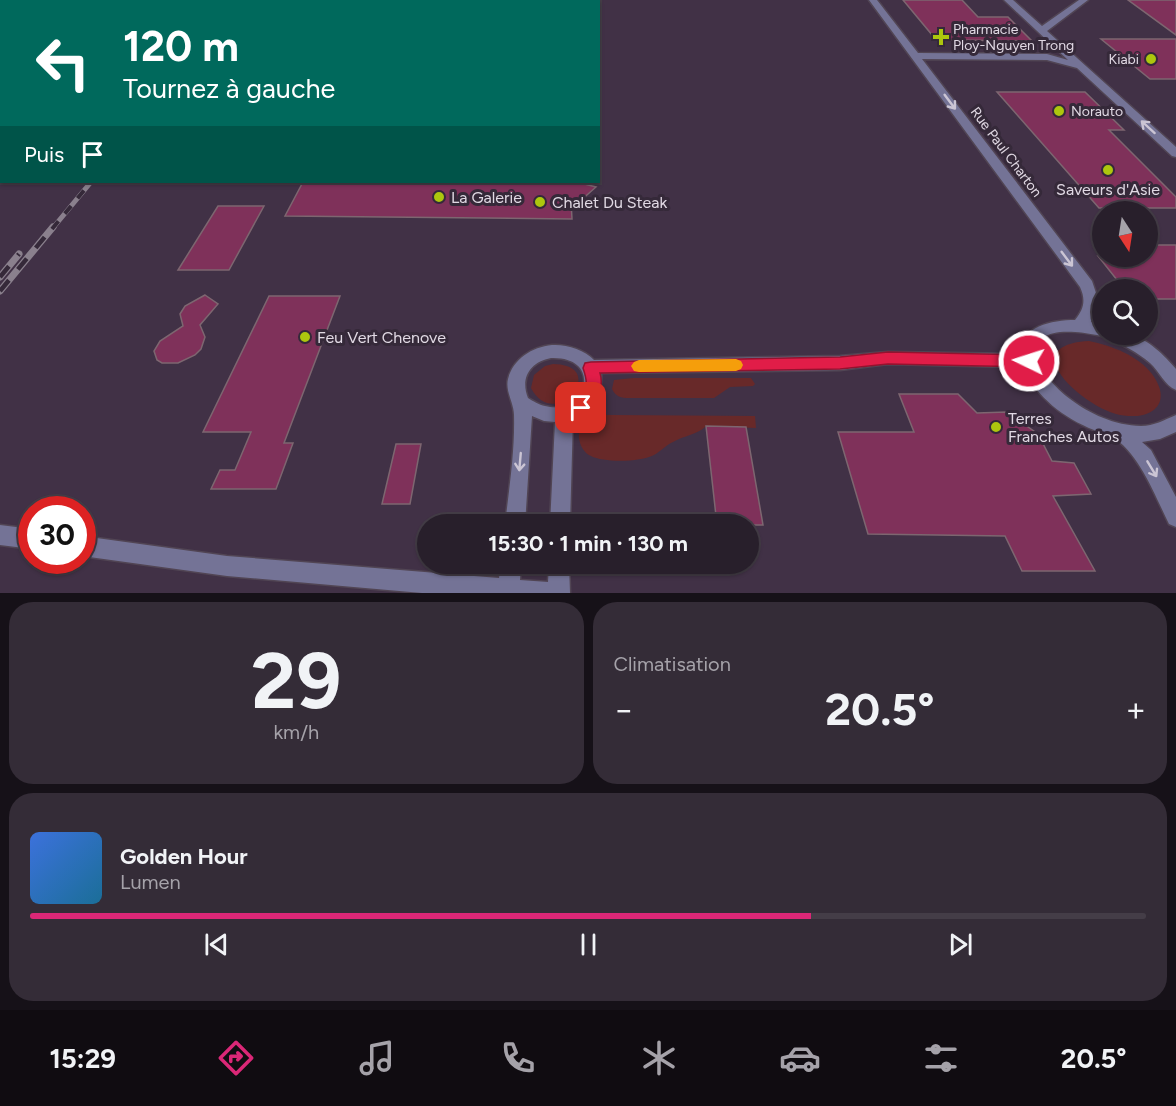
<!DOCTYPE html>
<html lang="fr">
<meta charset="utf-8">
<style>
body{margin:0;font-family:Figtree,sans-serif;background:#342c37;color:#f1f3f6;height:100vh;display:flex;flex-direction:column;font-size:22px;white-space:nowrap}
*{box-sizing:border-box;margin:0}
p{font-size:20px;color:#a5a2a9}
.icon{flex:none;width:33px;height:33px;fill:none;stroke:currentColor;stroke-width:2;stroke-linecap:round;stroke-linejoin:round}
.map{position:relative;height:593px;overflow:hidden}
.side{display:flex;flex-direction:column;gap:9px;padding:9px;background:#161118;flex:1}
.side>*{flex:none}
.guide{position:absolute;left:0px;top:0px;width:600px;height:183px;box-shadow:0 2px 4px #0004,0 0 0 2px #443d47;background:#00695c;color:#fff;overflow:hidden}
.needle{width:39px;rotate:168deg}
.controls{position:absolute;left:1092px;top:201px;display:grid;gap:12px}
.controls a{display:grid;place-items:center;width:66px;height:66px;border-radius:50%;background:#281f2b;box-shadow:0 2px 4px #0004,0 0 0 2px #443d47;font-size:30px}
.speed{position:absolute;left:18px;top:496px;display:flex;gap:12px;font-size:30px;font-weight:700;text-align:center}
.speed>*{display:grid;place-content:center;width:78px;height:78px;border-radius:50%;background:#281f2b;box-shadow:0 2px 4px #0004,0 0 0 2px #443d47;line-height:1}
.speed .limit{border:9px solid #d22;background:#fff;color:#111}
.pin{position:absolute;display:grid;place-items:center;width:51px;height:51px;color:#fff;margin:-26px;border-radius:12px;box-shadow:0 3px 9px #0006}
.me{position:absolute;width:66px;margin:-33px;rotate:274deg;stroke-linejoin:round;filter:drop-shadow(0 0 4px #0008)}
.turn{display:flex;align-items:center;gap:21px;height:126px;padding:0 24px;font-size:27px}
.turn .icon{width:78px;height:78px;stroke-width:2.5}
.turn b{display:block;font-size:42px;line-height:51px}
.then{display:flex;align-items:center;height:57px;padding:0 24px;background:#0003;gap:12px;font-size:22px}
.big{font-size:45px;font-weight:700;line-height:1.1}
.side .tile{flex:1;display:flex;flex-direction:column;justify-content:center;gap:9px;min-width:0;padding:0 21px;border-radius:24px;background:#342c37}
.side .dial{align-items:center;gap:0}
.dial b{font-size:78px;line-height:1}
.song{display:flex;align-items:center;gap:18px}
.cover{width:72px;height:72px;border-radius:9px;background:linear-gradient(135deg,hsl(220 70% 55%),hsl(200 70% 35%))}
.played{height:6px;border-radius:3px;background:linear-gradient(90deg,#db2777 70%,#443d47 70%)}
.keys{display:flex;justify-content:space-around;direction:ltr}
.heat{display:flex;justify-content:space-between;align-items:center;font-size:33px;direction:ltr}
.side .tiles{flex:1;display:grid;gap:9px;grid-template-columns:1fr 1fr}
.tile:last-child{grid-column:span 2}
.trip{position:absolute;left:417px;top:514px;width:342px;height:60px;border-radius:30px;background:#281f2b;box-shadow:0 2px 4px #0004,0 0 0 2px #443d47;font-weight:700;line-height:60px;text-align:center}
.dock{display:flex;height:96px;justify-content:space-around;align-items:center;background:#100c11;color:#a5a2a9}
.dock .icon{width:42px;height:42px}
.dock .active{color:#db2777}
.dock b{font-size:27px;color:#f1f3f6}
.map>svg:first-child{display:block}
.built{fill:#413146;fill-rule:evenodd}
.green{fill:#682929}
.building{fill:#7f315a;stroke:#7d6670;stroke-width:1.5}
.lines{fill:none;stroke-linecap:round;stroke-linejoin:round}
.minor-casing{stroke:#514554;stroke-width:3}
.minor{fill:#747396;fill-rule:evenodd}
.rail-far1-casing{stroke:#8a808d;stroke-width:5}
.rail-casing{stroke:#8a808d;stroke-width:7}
.rail-far1{stroke:#352939;stroke-width:4;stroke-dasharray:10;stroke-linecap:butt}
.rail{stroke:#352939;stroke-width:4.5;stroke-dasharray:14;stroke-linecap:butt}
.oneway{stroke:#cbc5d4}
.route{fill:#e11d48;stroke:#92132f;stroke-width:1.5}
.slow{fill:#f59e0b}
.poi-dot{fill:#adc60e;stroke:#352939;stroke-width:2}
.labels{text-anchor:middle;dominant-baseline:central;stroke-width:6;stroke-linejoin:round;paint-order:stroke}
.far-poi-label{font-size:14px;fill:#e1d9e4;stroke:#352939;text-anchor:start}
.far-street-label{font-size:14px;fill:#e1d9e4;stroke:#352939}
.poi-label{font-size:16px;fill:#e1d9e4;stroke:#352939;text-anchor:start}
</style>
<div class="map">
<svg width="1176" height="593" viewBox="0 0 1176 593">
<rect width="100%" height="100%" fill="#352939"/>
<!-- built -->
<path class="built" d="M 215,0 L 1176,0 L 1176,593 L 0,593 L 0,89 L 2,182 L 598,182 L 598,2 L 213,1 ZM 1102,212 L 1148,212 L 1148,256 L 1102,256 ZM 1102,290 L 1148,290 L 1148,334 L 1102,334 ZM 32,510 L 82,510 L 82,561 L 32,561 ZM 428,525 L 748,525 L 748,564 L 428,564 Z"/>
<!-- green -->
<g class="green">
<polygon points="0,0 215,0 2,2 1,47"/>
<path d="M 1089,341 C 1112,346 1137,355 1152,374 C 1176,407 1146,422 1116,414 C 1080,404 1015,345 1089,341 Z"/>
<path d="M 553,364 C 611,365 555,434 531,388 L 534,375 L 545,366 Z"/>
<path d="M 633,378 L 751,378 L 755,384 L 753,386 L 730,387 L 714,398 L 629,398 C 621,398 616,397 612,389 L 614,380 Z"/>
<path d="M 611,415 L 755,416 L 756,428 L 706,426 C 699,434 683,436 673,442 C 666,445 661,451 654,455 C 641,462 604,463 591,456 C 577,450 574,425 588,417 C 594,414 604,415 611,415 Z"/>
</g>
<!-- building -->
<g class="building">
<polygon points="903,0 962,0 978,17 1008,17 1032,41 944,40 933,36"/>
<polygon points="1128,0 1176,0 1176,35"/>
<polygon points="1101,39 1176,39 1176,79 1150,79"/>
<polygon points="997,92 1085,92 1124,130 1109,130 1176,197 1176,208 1099,208"/>
<polygon points="303,182 584,182 584,184 596,187 579,202 571,201 572,219 285,216"/>
<polygon points="218,206 264,206 229,270 178,270"/>
<polygon points="1148,245 1176,245 1176,299 1148,299 1148,290 1125,290 1098,256 1148,256"/>
<polygon points="205,295 218,304 200,325 205,337 201,349 195,355 178,363 162,363 157,360 154,351 160,341 183,326 180,314 185,306"/>
<polygon points="269,296 340,296 284,443 293,443 276,489 211,489 220,470 235,470 251,432 203,432"/>
<polygon points="899,394 958,394 977,413 1007,412 1038,434 1052,461 1074,463 1091,494 1053,496 1095,571 1022,571 1005,536 868,534 838,432 914,432"/>
<polygon points="706,426 746,427 763,525 717,525"/>
<polygon points="396,444 421,444 410,504 382,504"/>
</g>
<g class="lines">
<defs>
<g id="minor">
<path d="M 869,0 L 877,0 L 918,53 L 1047,54 L 1068,60 L 1004,0 L 1013,0 L 1042,26 L 1079,0 L 1088,0 L 1047,31 L 1176,147 L 1176,157 L 1172,156 L 1077,68 L 1047,60 L 922,59 L 1092,281 L 1099,302 L 1091,322 L 1102,324 L 1102,334 C 1111,334 1123,333 1131,335 C 1148,339 1165,356 1176,369 L 1176,390 C 1165,386 1159,371 1150,363 C 1137,352 1123,345 1108,338 L 1106,335 L 1102,336 C 973,308 1060,425 1141,426 C 1154,426 1164,420 1176,415 L 1176,432 L 1160,439 L 1142,442 L 1151,450 L 1176,497 L 1176,527 L 1169,524 C 1155,496 1139,452 1111,436 C 1106,433 1099,433 1094,430 C 1064,418 1037,398 1023,367 L 888,364 L 840,370 L 601,373 C 603,395 592,410 573,418 L 570,525 L 550,525 L 555,422 L 544,421 L 532,416 L 525,525 L 505,525 C 509,489 515,451 514,415 C 514,403 505,391 508,379 C 513,359 532,347 552,345 C 566,344 585,350 594,360 L 840,356 L 888,352 L 1020,354 C 1020,326 1052,320 1075,320 C 1084,309 1086,300 1080,287 ZM 551,358 C 604,356 587,417 545,406 C 539,405 533,401 528,398 C 520,378 530,362 551,358 Z"/>
<polygon points="0,525 32,529 32,549 0,545"/>
<polygon points="82,536 227,556 499,578 501,564 521,564 520,580 548,582 549,564 569,564 570,593 422,593 227,576 82,556"/>
</g>
</defs>
<!-- minor casing -->
<use href="#minor" class="minor-casing"/>
<!-- minor -->
<use href="#minor" class="minor"/>
<defs>
<polyline id="rail-far1" points="52,229 91,182"/>
<g id="rail">
<polyline points="0,277 19,254"/>
<polyline points="0,291 53,227"/>
</g>
</defs>
<!-- rail-far1 casing -->
<use href="#rail-far1" class="rail-far1-casing"/>
<!-- rail casing -->
<use href="#rail" class="rail-casing"/>
<!-- rail-far1 -->
<use href="#rail-far1" class="rail-far1"/>
<!-- rail -->
<use href="#rail" class="rail"/>
</g>
<!-- one-way arrows -->
<defs><path id="oneway-shaft" d="M-6 0H5M1.5-3L5.5 0L1.5 3" fill="none" stroke-width="1.6" stroke-linecap="round" stroke-linejoin="round" transform="scale(1.5)"/></defs>
<g class="oneway">
<use href="#oneway-shaft" transform="translate(950 102) rotate(53)"/>
<use href="#oneway-shaft" transform="translate(1148 127) rotate(-138)"/>
<use href="#oneway-shaft" transform="translate(1067 259) rotate(53)"/>
<use href="#oneway-shaft" transform="translate(520 462) rotate(95)"/>
<use href="#oneway-shaft" transform="translate(1152 469) rotate(59)"/>
</g>
<!-- route -->
<path class="route" d="M 888,352 L 1029,355 L 1034,357 L 1036,361 L 1034,365 L 1029,367 L 888,364 L 840,369 L 600,373 C 605,388 595,419 576,413 L 573,408 C 583,389 591,391 583,368 L 585,363 L 591,362 L 840,357 Z"/>
<!-- slow -->
<polygon class="slow" points="736,359 741,361 743,365 741,369 736,371 639,372 634,371 631,366 634,362 639,360"/>
<!-- markers -->
<g class="poi-dot">
<path d="M938 28h6v6h6v6h-6v6h-6v-6h-6v-6h6z"/>
<circle cx="1151" cy="59" r="6"/>
<circle cx="1059" cy="111" r="6"/>
<circle cx="1108" cy="170" r="6"/>
<circle cx="439" cy="197" r="6"/>
<circle cx="540" cy="202" r="6"/>
<circle cx="305" cy="337" r="6"/>
<circle cx="996" cy="427" r="6"/>
</g>
<g class="labels">
<!-- far-poi labels -->
<g class="far-poi-label">
<text x="953" y="29">Pharmacie<tspan x="953" dy="16">Ploy-Nguyen Trong</tspan></text>
<text x="1139" y="59" text-anchor="end">Kiabi</text>
<text x="1071" y="111">Norauto</text>
</g>
<!-- far-street labels -->
<g class="far-street-label">
<text transform="translate(1006 152) rotate(53)">Rue Paul Charton</text>
</g>
<!-- poi labels -->
<g class="poi-label">
<text x="1108" y="189" text-anchor="middle">Saveurs d'Asie</text>
<text x="451" y="197">La Galerie</text>
<text x="552" y="202">Chalet Du Steak</text>
<text x="317" y="337">Feu Vert Chenove</text>
<text x="1008" y="418">Terres<tspan x="1008" dy="18">Franches Autos</tspan></text>
</g>
</g>
</svg>
<div class="controls">
<a><svg class="needle" viewBox="-14 -14 28 28"><path d="M0-13l5 13h-10z" fill="#e53935"/><path d="M0 13l5-13h-10z" fill="#a5a2a9"/></svg></a>
<a><svg class="icon" aria-label="search" viewBox="0 0 24 24"><circle cx="10" cy="10" r="6"/><path d="M15 15l6 6"/></svg></a>
</div>
<div class="speed"><div class="limit">30</div></div>
<div class="pin" style="left:581px;top:408px;background:#d93025"><svg class="icon" aria-label="arrive" viewBox="0 0 24 24"><path d="M6 21V4h12l-3 4 3 4H6"/></svg></div>
<svg class="me" style="left:1029px;top:361px" viewBox="-20 -20 40 40"><circle r="17" fill="#e11d48" stroke="#fff" stroke-width="3"/><path d="M0-11L8 9 0 5-8 9z" fill="#fff"/></svg>
<div class="trip">15:30 · 1 min · 130 m</div>
<div class="guide">
<div class="turn"><svg class="icon" aria-label="left" viewBox="0 0 24 24"><path d="M17 20v-9H6M10 6l-5 5 5 5"/></svg><div><b>120 m</b>Tournez à gauche</div></div>
<div class="then">Puis<svg class="icon" aria-label="arrive" viewBox="0 0 24 24"><path d="M6 21V4h12l-3 4 3 4H6"/></svg></div>
</div>
</div>
<section class="side">
<div class="tiles">
<div class="tile dial"><b>29</b><p>km/h</p></div>
<div class="tile"><p>Climatisation</p>
<div class="heat"><a>−</a><b class="big">20.5°</b><a>+</a></div>
</div>
<div class="tile">
<div class="song"><i class="cover"></i><div><b>Golden Hour</b><p>Lumen</p></div></div>
<div class="played"></div>
<div class="keys"><svg class="icon" aria-label="previous" viewBox="0 0 24 24"><path d="M18 5L8 12l10 7zM5 5v14"/></svg><svg class="icon" aria-label="pause" viewBox="0 0 24 24"><path d="M8 5v14M16 5v14"/></svg><svg class="icon" aria-label="next" viewBox="0 0 24 24"><path d="M6 5l10 7-10 7zM19 5v14"/></svg></div>
</div>
</div>
</section>
<nav class="dock">
<b>15:29</b>
<svg class="icon active" aria-label="directions" viewBox="0 0 24 24"><path d="M12 3l9 9-9 9-9-9zM9 14v-3h6M13 9l2 2-2 2"/></svg>
<svg class="icon" aria-label="music" viewBox="0 0 24 24"><path d="M9 18V5l10-2v13"/><circle cx="6" cy="18" r="3"/><circle cx="16" cy="16" r="3"/></svg>
<svg class="icon" aria-label="phone" viewBox="0 0 24 24"><path d="M5 4h4l2 5-3 2q2 4 5 5l2-3 5 2v4C11 20 4 13 5 4z"/></svg>
<svg class="icon" aria-label="climate" viewBox="0 0 24 24"><path d="M12 3v18M4 7l16 10M4 17L20 7"/></svg>
<svg class="icon" aria-label="car" viewBox="0 0 24 24"><path d="M5 17H2v-5l4-1 3-4h7l3 4 3 1v5h-3M9 17h6M6 11h13"/><circle cx="7" cy="17" r="2"/><circle cx="17" cy="17" r="2"/></svg>
<svg class="icon" aria-label="filters" viewBox="0 0 24 24"><path d="M4 7h16M4 17h16"/><circle cx="9" cy="7" r="2"/><circle cx="15" cy="17" r="2"/></svg>
<b>20.5°</b>
</nav>
